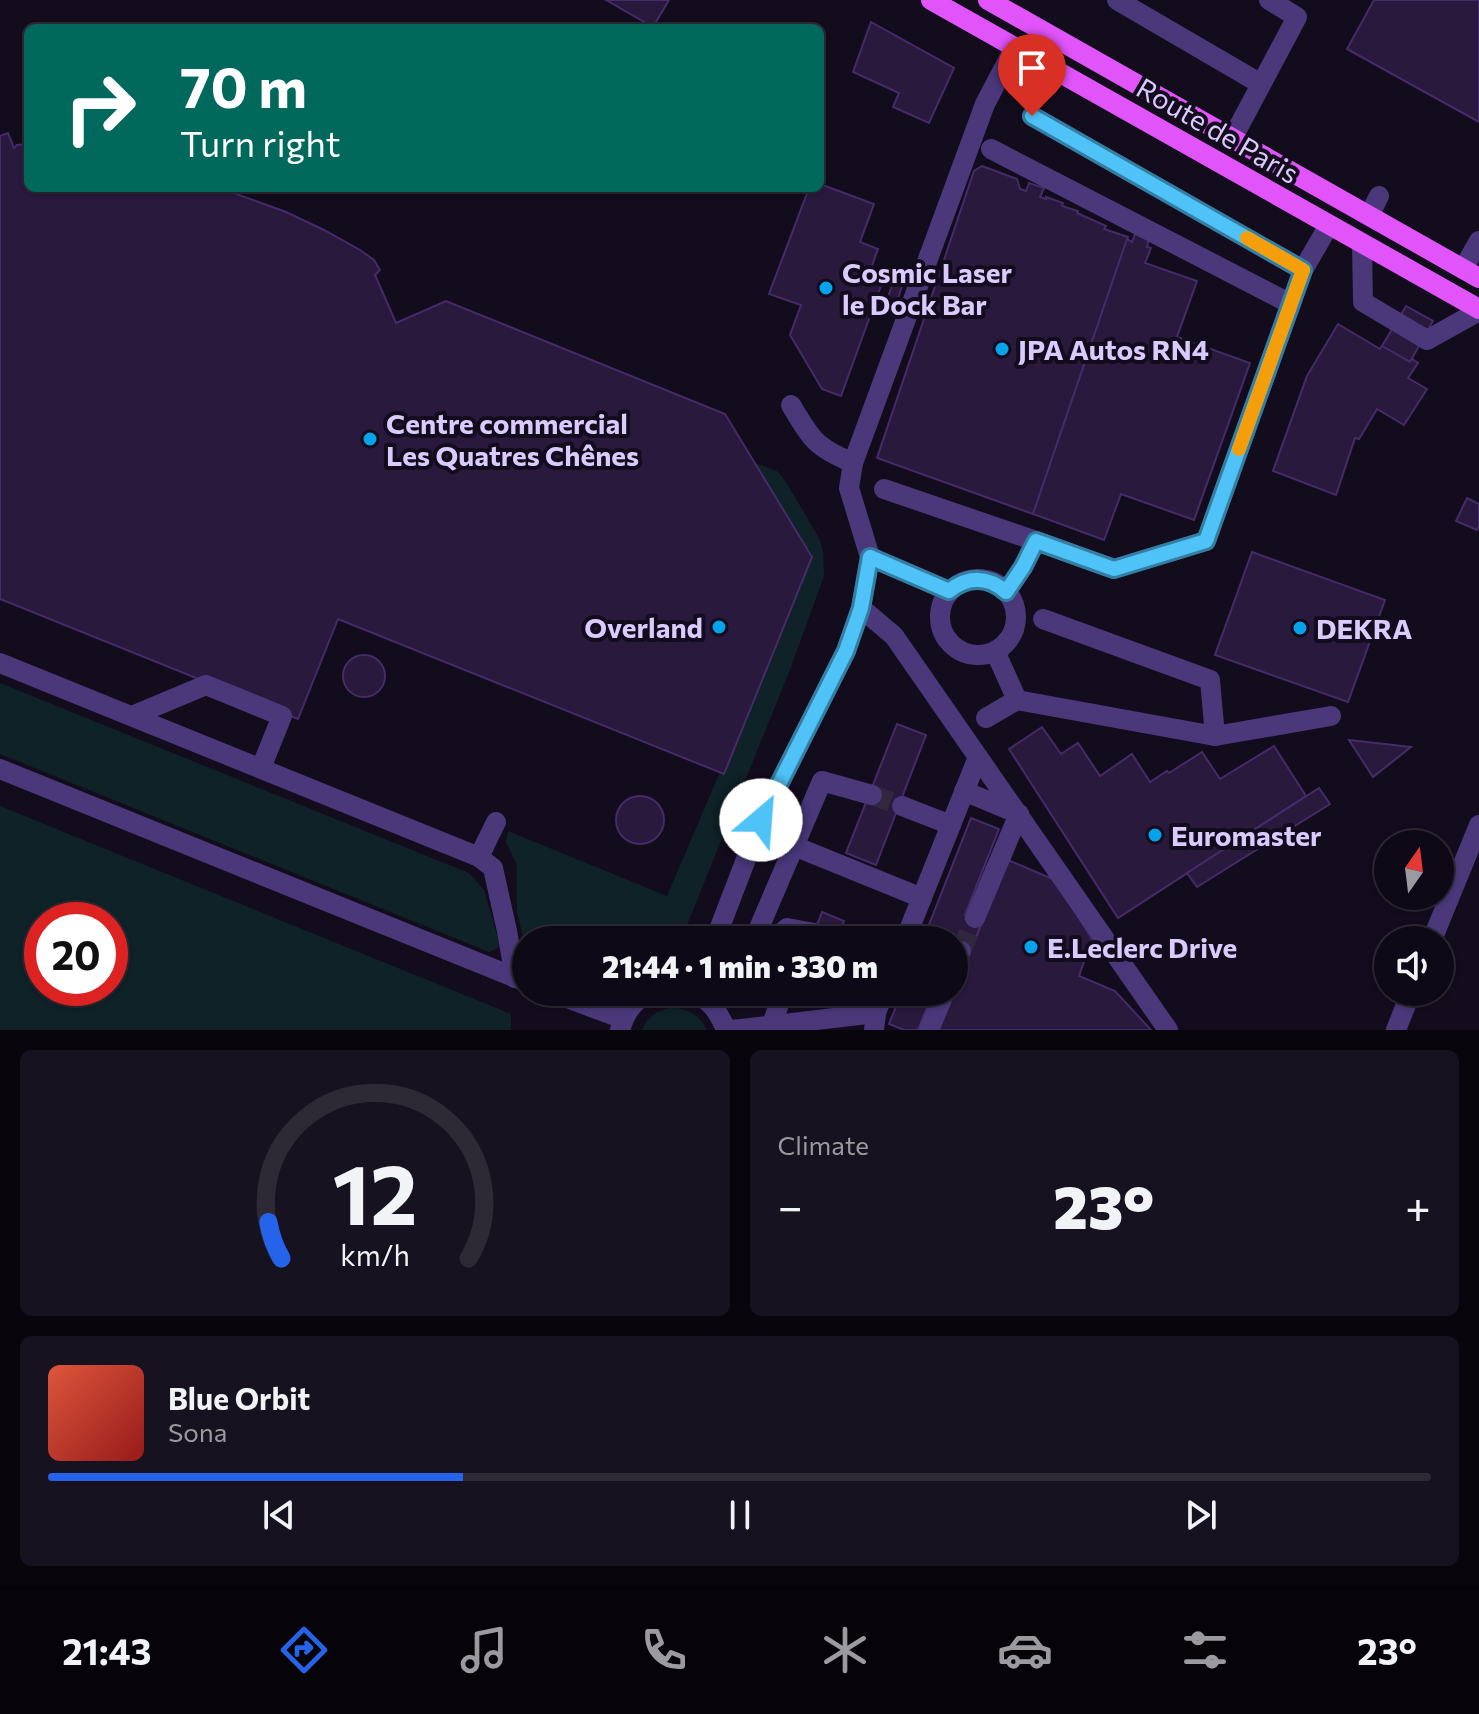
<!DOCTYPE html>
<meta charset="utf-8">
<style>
body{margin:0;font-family:Commissioner,sans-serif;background:#17121f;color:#f1f3f6;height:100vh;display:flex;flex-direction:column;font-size:30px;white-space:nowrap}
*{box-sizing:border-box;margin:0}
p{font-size:26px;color:#9b9aa1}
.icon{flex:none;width:44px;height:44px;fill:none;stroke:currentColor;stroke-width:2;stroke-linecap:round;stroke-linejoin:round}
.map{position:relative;height:1030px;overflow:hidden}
.drawer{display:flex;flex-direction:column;gap:20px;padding:20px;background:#08050c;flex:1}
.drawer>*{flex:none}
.top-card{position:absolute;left:24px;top:24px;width:800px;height:168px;border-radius:12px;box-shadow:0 2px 6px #0004,0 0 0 2px #2e2a35;background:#00695c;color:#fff;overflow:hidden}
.needle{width:52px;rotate:14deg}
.fabs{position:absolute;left:1374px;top:830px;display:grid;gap:16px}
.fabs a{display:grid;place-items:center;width:80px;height:80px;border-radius:50%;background:#0e0916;box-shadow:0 2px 6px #0004,0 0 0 2px #2e2a35;font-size:40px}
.speed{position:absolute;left:24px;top:902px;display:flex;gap:16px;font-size:40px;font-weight:700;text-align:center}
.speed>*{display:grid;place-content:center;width:104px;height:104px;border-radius:50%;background:#0e0916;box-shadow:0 2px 6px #0004,0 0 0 2px #2e2a35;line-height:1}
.speed .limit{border:12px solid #d22;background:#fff;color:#111}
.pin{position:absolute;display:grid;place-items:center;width:68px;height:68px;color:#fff;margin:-82px -34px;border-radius:50% 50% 50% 0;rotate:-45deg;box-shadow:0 0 8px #0007}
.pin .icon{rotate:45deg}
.me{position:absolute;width:88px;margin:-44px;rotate:27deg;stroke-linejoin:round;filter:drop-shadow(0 0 6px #0008)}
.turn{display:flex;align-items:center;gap:28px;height:168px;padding:0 24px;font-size:36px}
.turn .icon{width:104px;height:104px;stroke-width:2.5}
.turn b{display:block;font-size:56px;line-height:68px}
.big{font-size:60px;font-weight:800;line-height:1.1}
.drawer .widget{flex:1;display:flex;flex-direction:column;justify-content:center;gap:12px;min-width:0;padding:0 28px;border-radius:12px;background:#17121f}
.drawer .dial{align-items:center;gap:0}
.dial svg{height:208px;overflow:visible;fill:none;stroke:#2e2a35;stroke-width:7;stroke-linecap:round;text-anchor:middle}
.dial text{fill:#f1f3f6;stroke:none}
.song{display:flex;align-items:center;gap:24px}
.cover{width:96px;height:96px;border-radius:12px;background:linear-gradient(135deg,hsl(10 70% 55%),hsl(0 70% 35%))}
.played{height:8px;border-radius:4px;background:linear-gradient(90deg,#2563eb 30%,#2e2a35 30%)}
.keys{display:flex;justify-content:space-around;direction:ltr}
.heat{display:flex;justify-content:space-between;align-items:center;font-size:44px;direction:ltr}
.drawer .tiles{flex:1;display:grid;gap:20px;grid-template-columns:1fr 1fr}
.widget:last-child{grid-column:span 2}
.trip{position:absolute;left:512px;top:926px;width:456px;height:80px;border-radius:40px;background:#0e0916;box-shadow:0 2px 6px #0004,0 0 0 2px #2e2a35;font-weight:800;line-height:80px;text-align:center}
.tabs{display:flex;height:128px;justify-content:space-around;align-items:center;background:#060409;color:#9b9aa1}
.tabs .icon{width:56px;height:56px}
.tabs .on{color:#2563eb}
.tabs b{font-size:36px;color:#f1f3f6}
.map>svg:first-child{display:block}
.green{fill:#0f2227;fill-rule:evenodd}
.building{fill:#28193d;stroke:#452b69;stroke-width:2}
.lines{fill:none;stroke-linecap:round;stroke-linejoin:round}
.minor-tunnel{stroke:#31283f;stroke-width:20;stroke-dasharray:20 10;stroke-linecap:butt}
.minor{stroke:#4a387b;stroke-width:20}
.major{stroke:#e154fa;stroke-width:20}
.route-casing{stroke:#337fa1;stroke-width:20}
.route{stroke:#4fc3f7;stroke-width:14}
.slow{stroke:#f59e0b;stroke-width:14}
.poi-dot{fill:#07a2ec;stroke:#130c1d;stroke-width:3}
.labels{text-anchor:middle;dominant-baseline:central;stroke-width:8;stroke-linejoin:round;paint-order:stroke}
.street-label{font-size:28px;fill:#dbcafd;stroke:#130c1d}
.poi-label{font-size:28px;font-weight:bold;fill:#dbcafd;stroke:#130c1d;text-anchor:start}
</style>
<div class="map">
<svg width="1479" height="1030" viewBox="0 0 1479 1030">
<rect width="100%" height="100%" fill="#130c1d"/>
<!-- green -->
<g class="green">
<polygon points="755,463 777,471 786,482 819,538 823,550 824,576 791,667 681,940 526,940 526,950 517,912 517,865 506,842 508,831 667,896 720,772"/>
<polygon points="0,683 469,873 484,890 499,942 498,948 489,952 0,754"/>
<path d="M 0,806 L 511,1014 L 511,1030 L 0,1030 ZM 42,920 L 110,920 L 110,988 L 42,988 Z"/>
<path d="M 670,1008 C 687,1008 699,1014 707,1030 L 642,1030 C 648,1017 656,1011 670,1008 Z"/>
</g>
<!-- building -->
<g class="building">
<polygon points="606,0 669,0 653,27"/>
<polygon points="1374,0 1479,0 1479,122 1347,49"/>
<polygon points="871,22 954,68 929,123 893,107 899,93 853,72"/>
<polygon points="8,133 14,148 17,145 28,144 28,188 220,188 286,212 324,230 360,250 374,260 380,270 375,275 396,323 446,301 725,414 812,557 724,774 338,619 298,719 0,599 0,136"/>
<polygon points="982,166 1017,179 1020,189 1026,191 1029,183 1044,188 1040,197 1046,199 1046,197 1063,203 1062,206 1078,211 1077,213 1106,226 1104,229 1128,237 1033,514 877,458 974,171"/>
<polygon points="820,184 874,204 860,242 878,249 868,277 882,283 841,396 822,389 790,335 801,305 769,294 809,188 820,188"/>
<polygon points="1135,234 1149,239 1147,247 1151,248 1145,263 1197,281 1177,337 1250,363 1194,520 1121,494 1104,540 1033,514 1127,239 1132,242"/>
<polygon points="893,283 902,286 895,308 885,305"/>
<polygon points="1406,306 1433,321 1410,362 1382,346"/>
<polygon points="1338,324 1380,349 1382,346 1410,362 1412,359 1418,363 1408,378 1427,389 1404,425 1377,409 1359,439 1355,438 1336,495 1273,471 1307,376"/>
<polygon points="1467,498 1479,504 1479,526 1477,530 1456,521"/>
<polygon points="1252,552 1385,600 1348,702 1215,655"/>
<circle cx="364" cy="676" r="21"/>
<polygon points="897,724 926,735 876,865 846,853"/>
<polygon points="1042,727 1061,754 1078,743 1100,776 1132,754 1150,782 1167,771 1169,773 1202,752 1220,779 1274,746 1306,796 1118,918 1009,749"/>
<polygon points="1349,740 1411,747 1373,777"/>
<polygon points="1319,788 1330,804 1197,887 1187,873"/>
<circle cx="640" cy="820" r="24"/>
<polygon points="971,818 999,829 965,915 982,921 969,955 954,950 954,940 923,940"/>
<polygon points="1008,860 1055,880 1092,939 1079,976 1115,991 1151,1030 938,1030"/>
<polygon points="822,912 844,921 837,940 811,940"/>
<polygon points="902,992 933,992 918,1030 904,1030 889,1024"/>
</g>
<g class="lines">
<!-- minor-tunnel -->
<g class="minor-tunnel">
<polyline points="872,795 902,806"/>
<polyline points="814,933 833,940"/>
<polyline points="961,951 975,918"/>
</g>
<!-- minor -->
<g class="minor">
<polyline points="1117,0 1261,84"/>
<polyline points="1032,116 1303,270 1206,541 1114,569 1036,541"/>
<polyline points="1232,139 1297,17 1269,0"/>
<polyline points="991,149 1291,304"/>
<polyline points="1369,216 1379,196"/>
<polyline points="1362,244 1363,302 1422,337 1427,340 1479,311"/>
<polyline points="1463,269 1479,241"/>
<polyline points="1303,270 1329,225"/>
<path d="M 791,405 C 812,440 815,447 853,463"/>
<polyline points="884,489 1036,541 1023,567 1006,592"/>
<polyline points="870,557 949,591"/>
<circle cx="978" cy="617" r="38"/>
<polyline points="861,608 894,636 978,757 905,940"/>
<polyline points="1043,619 1210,680 1215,736"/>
<polyline points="995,651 1017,700"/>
<polyline points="0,663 479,857 496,822"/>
<polyline points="132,716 206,685 282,716 261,768"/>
<polyline points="986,718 1017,700 1215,736 1331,716"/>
<polyline points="978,757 1168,1030"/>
<polyline points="0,769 526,982"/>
<polyline points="964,791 1019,814"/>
<polyline points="902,806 951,825"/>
<polyline points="794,846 922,898"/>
<polyline points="479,857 493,868 507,931 515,978"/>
<polyline points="975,918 1019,814"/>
<polyline points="715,940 761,820 846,651 861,608 870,557 849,488 853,463 985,104 1015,47"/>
<polyline points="756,940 756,935 822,781 872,795"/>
<polyline points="775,940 787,928 814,933"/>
<polyline points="1432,940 1479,825"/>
<polyline points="954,969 961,951"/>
<polyline points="551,992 623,1019"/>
<path d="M 695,992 C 711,1002 719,1012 726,1030"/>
<polyline points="772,1025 779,1004 774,992"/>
<path d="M 620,1030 C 625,1012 634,1000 651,992"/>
<polyline points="732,1030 876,1013"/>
<polyline points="874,1030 876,1013 884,992"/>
<polyline points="929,1030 945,992"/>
<polyline points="1396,1030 1411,992"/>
</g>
<!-- major -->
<g class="major">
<polyline points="931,0 1479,309"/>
<polyline points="988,0 1479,278"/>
</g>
</g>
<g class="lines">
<defs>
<path id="route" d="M 761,820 L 846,651 L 861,608 L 870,557 L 949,591 C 968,576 988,576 1006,592 L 1023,567 L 1036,541 L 1114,569 L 1206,541 L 1303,270 L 1032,116"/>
</defs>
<!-- route casing -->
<use href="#route" class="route-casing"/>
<!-- route -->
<use href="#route" class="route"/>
<!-- slow -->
<polyline class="slow" points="1239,449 1303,270 1247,238"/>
</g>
<!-- markers -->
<g class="poi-dot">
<circle cx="826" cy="288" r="8"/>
<circle cx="1002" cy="349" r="8"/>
<circle cx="370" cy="439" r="8"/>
<circle cx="719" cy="627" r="8"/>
<circle cx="1300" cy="628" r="8"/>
<circle cx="1155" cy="835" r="8"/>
<circle cx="1031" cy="947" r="8"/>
</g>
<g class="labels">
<!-- street labels -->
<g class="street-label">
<text transform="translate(1218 130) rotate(30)">Route de Paris</text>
</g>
<!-- poi labels -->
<g class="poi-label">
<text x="842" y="272">Cosmic Laser<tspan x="842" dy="32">le Dock Bar</tspan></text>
<text x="1018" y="349">JPA Autos RN4</text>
<text x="386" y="423">Centre commercial<tspan x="386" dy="32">Les Quatres Chênes</tspan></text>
<text x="703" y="627" text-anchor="end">Overland</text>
<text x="1316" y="628">DEKRA</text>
<text x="1171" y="835">Euromaster</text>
<text x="1047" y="947">E.Leclerc Drive</text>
</g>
</g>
</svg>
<div class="fabs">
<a><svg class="needle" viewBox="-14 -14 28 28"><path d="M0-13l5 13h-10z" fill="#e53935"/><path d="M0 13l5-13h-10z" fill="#9b9aa1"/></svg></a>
<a><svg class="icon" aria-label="sound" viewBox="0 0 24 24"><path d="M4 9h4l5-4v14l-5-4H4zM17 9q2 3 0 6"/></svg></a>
</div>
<div class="speed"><div class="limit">20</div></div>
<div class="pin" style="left:1032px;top:116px;background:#d93025"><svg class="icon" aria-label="arrive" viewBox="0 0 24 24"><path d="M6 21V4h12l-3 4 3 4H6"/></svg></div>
<svg class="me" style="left:761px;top:820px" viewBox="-20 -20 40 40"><circle r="19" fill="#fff"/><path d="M0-13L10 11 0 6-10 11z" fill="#4fc3f7"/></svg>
<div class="trip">21:44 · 1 min · 330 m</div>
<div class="top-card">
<div class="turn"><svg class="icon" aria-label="right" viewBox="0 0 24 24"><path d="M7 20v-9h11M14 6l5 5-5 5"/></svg><div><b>70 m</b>Turn right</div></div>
</div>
</div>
<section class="drawer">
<div class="tiles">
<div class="widget dial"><svg viewBox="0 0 100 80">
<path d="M14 69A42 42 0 1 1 86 69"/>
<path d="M14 69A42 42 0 0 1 9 55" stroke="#2563eb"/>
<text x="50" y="56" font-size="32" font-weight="700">12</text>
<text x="50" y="72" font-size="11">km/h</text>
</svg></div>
<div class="widget"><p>Climate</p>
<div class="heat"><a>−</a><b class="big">23°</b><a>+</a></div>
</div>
<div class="widget">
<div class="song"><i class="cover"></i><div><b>Blue Orbit</b><p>Sona</p></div></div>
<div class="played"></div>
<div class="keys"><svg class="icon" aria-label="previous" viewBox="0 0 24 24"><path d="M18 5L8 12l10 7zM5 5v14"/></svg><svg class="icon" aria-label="pause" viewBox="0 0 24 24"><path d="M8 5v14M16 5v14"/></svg><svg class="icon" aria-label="next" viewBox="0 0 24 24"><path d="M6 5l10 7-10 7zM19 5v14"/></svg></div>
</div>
</div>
</section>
<nav class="tabs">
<b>21:43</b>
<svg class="icon on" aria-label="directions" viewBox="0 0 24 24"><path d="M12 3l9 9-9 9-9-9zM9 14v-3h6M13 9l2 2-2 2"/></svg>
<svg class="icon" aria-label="music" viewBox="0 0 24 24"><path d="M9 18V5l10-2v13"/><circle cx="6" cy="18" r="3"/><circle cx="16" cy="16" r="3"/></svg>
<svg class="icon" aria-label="phone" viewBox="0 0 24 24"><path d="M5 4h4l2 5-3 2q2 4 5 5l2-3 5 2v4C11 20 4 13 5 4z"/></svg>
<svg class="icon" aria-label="climate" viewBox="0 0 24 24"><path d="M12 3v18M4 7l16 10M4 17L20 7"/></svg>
<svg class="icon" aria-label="car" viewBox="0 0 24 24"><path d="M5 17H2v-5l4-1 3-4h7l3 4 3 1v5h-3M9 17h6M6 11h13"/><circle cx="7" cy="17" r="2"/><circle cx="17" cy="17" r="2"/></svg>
<svg class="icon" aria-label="filters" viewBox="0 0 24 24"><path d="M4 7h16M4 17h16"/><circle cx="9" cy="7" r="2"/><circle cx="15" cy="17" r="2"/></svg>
<b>23°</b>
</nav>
